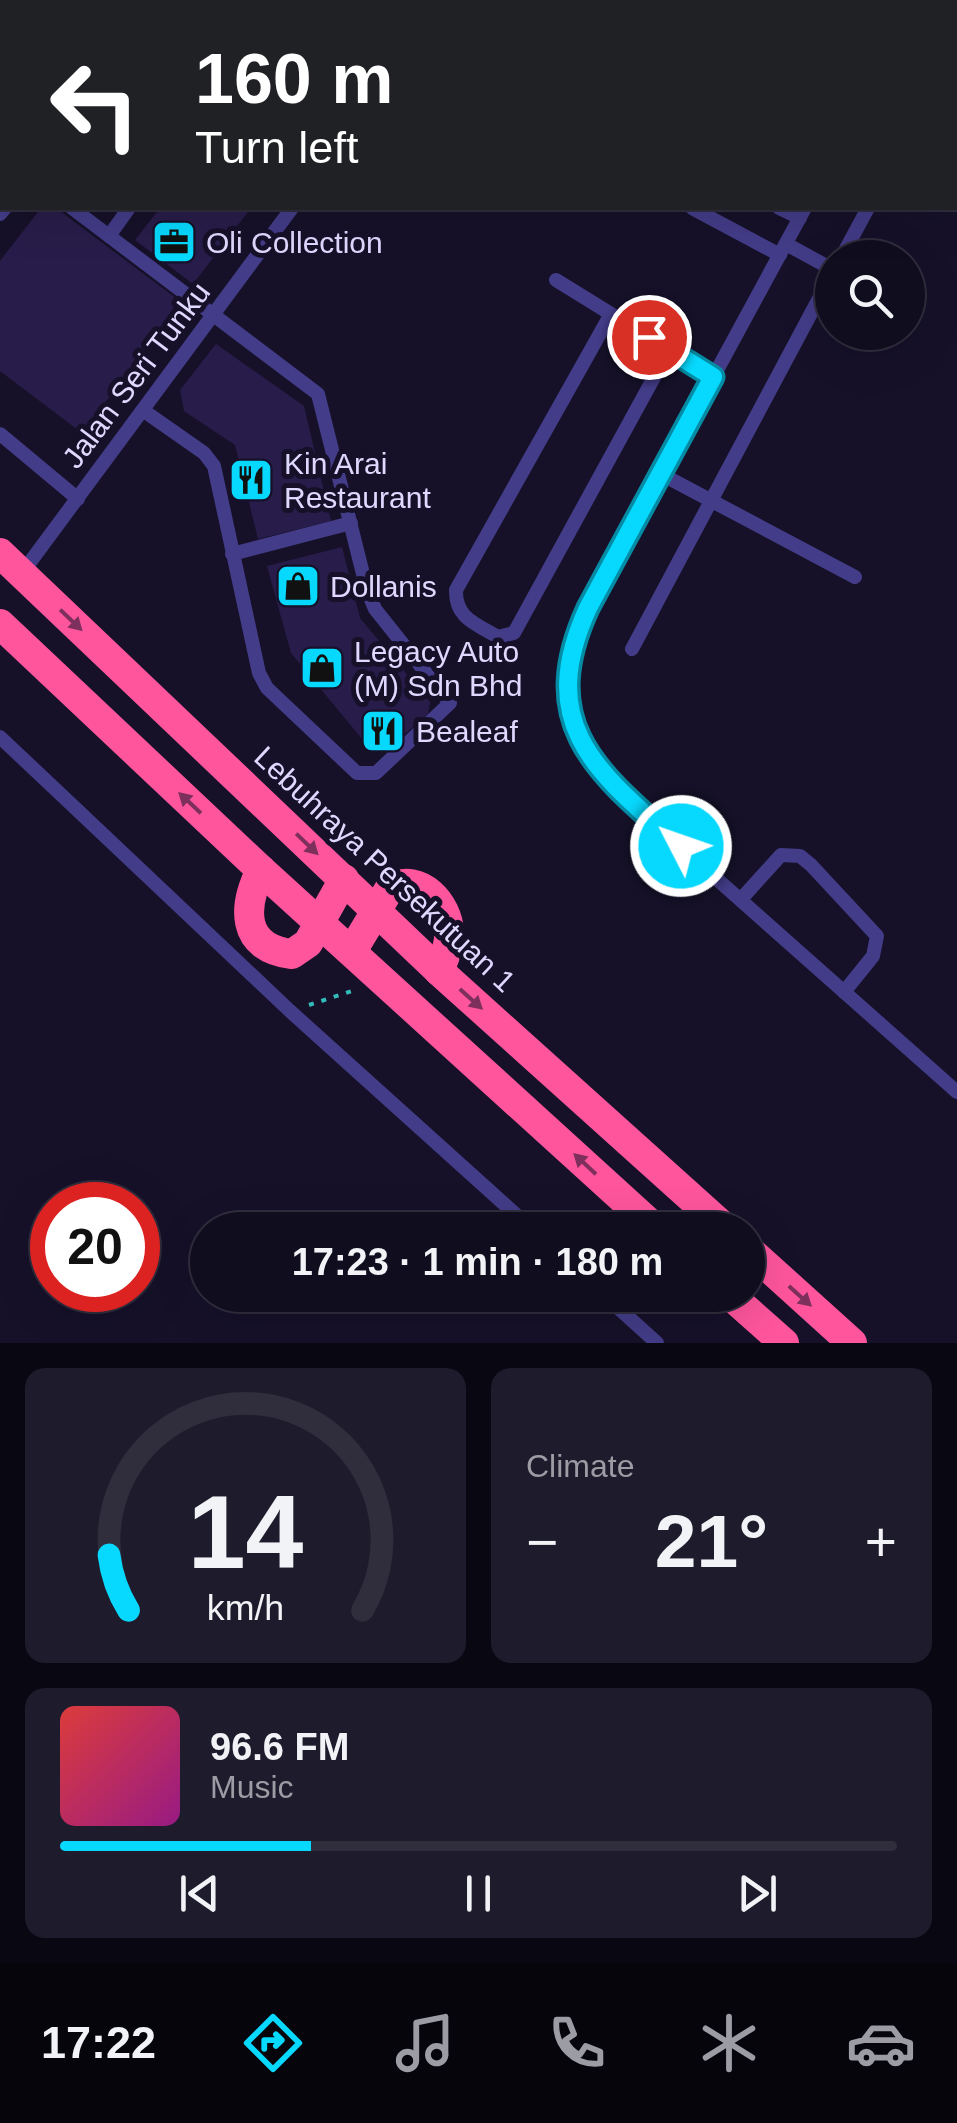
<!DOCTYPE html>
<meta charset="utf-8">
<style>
body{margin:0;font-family:Helvetica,sans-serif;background:#1e1b2c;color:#f1f3f6;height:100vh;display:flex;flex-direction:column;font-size:38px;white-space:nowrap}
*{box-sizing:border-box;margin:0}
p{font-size:32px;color:#9c9ca4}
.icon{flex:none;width:55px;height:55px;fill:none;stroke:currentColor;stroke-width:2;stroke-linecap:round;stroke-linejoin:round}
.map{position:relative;height:1343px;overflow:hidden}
.drawer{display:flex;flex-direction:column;gap:25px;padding:25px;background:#090711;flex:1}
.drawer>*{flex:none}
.guide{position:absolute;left:0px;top:0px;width:958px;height:210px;box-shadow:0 10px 40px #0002,0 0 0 2px #302d3d;background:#202124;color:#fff;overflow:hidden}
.tools{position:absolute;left:815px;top:240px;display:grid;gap:20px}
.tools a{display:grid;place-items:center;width:110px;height:110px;border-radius:50%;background:#100d1f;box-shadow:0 10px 40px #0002,0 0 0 2px #302d3d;font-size:50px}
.speed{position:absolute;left:30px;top:1182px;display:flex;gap:20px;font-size:50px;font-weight:700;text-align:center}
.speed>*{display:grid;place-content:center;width:130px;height:130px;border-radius:50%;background:#100d1f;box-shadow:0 10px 40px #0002,0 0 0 2px #302d3d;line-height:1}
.speed .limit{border:15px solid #d22;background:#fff;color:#111}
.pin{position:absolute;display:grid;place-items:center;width:85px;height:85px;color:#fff;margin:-42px;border:5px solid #fff;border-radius:50%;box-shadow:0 2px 10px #0007}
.me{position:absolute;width:110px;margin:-55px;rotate:311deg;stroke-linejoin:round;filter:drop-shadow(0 0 8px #0008)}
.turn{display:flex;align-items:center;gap:35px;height:210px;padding:0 30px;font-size:45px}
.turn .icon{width:130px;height:130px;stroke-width:2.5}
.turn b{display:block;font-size:70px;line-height:85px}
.big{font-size:75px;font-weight:600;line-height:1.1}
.drawer .tile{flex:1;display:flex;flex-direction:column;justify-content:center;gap:15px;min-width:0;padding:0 35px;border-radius:20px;background:#1e1b2c}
.drawer .dial{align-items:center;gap:0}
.dial svg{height:260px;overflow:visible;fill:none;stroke:#302d3d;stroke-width:7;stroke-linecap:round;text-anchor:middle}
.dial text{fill:#f1f3f6;stroke:none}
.song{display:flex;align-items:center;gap:30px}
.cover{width:120px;height:120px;border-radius:15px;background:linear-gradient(135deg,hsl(0 70% 55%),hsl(310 70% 35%))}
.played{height:10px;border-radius:5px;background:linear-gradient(90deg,#07d8fd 30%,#302d3d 30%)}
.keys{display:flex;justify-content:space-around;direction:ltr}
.heat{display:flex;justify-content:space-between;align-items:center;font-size:55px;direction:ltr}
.drawer .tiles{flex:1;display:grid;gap:25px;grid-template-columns:1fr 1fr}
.tile:last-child{grid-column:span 2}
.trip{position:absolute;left:190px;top:1212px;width:575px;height:100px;border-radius:50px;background:#100d1f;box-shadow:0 10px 40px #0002,0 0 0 2px #302d3d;font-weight:600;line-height:100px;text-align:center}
.tabs{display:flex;height:160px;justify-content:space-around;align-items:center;background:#06050c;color:#9c9ca4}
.tabs .icon{width:70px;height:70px}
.tabs .current{color:#07d8fd}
.tabs b{font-size:45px;color:#f1f3f6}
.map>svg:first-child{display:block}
.building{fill:#281d4a}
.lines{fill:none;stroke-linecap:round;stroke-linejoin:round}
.path{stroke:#31bbba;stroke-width:4;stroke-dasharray:5 8;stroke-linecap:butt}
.lane{stroke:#433c88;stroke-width:14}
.highway{stroke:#fe559d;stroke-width:30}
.oneway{fill:#7e305d}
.route-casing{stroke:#058ca4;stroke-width:25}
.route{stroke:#07d8fd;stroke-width:18}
.labels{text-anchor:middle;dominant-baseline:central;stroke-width:10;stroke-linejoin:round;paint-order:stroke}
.poi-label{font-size:30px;fill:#e0d9ff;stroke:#161129;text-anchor:start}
.street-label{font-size:30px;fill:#e0d9ff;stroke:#161129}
</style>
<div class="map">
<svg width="957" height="1343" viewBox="0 0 957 1343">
<rect width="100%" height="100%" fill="#161129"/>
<!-- building -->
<g class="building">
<polygon points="41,208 56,208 181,302 82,433 0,371 0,261"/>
<polygon points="160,208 251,208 193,284 135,240"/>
<polygon points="216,344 304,406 331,521 258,539 235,445 184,411 180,390"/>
<polygon points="342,547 360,618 430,702 428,714 386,750 372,751 291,653 267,566"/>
</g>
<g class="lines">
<!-- path -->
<polyline class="path" points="309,1005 352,991"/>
<!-- lane -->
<g class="lane">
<polyline points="215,0 219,2"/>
<polyline points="433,0 433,2"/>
<polyline points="145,2 148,0"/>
<polyline points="568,2 569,0"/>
<polyline points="729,2 730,0"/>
<polyline points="911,2 912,0"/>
<polyline points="955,45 957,41"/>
<polyline points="72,208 318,394 367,590 375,609 450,703 376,773 357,773 267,688 259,673 214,466 204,453 144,411"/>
<polyline points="692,208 780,255"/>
<polyline points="779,208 800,218"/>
<path d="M 805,208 L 588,608 C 557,674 562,731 612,786 L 957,1092"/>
<polyline points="0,214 5,208"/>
<polyline points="109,236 129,208"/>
<polyline points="786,244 832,269"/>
<polyline points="841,258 868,208"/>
<polyline points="556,280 713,377"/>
<path d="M 611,314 L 456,590 C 455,618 476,624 498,637 L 514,633 L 669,350"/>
<polyline points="0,434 78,499"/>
<polyline points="661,474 855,577"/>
<polyline points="232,554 351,523"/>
<polyline points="22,573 292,208"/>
<polyline points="632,649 832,274"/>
<polyline points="0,737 290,1011 533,1230"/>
<polyline points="742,898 781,855 800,856 811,865 877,936 873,956 844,992"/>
<polyline points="604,1295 657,1343"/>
</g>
<!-- highway -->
<g class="highway">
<polyline points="0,553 439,971 727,1230"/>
<polyline points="0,624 261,870 657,1230"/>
<path d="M 261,870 C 243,906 240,948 292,954 L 308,943 L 344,879"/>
<path d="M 352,951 L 390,888 C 420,872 448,904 449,932 C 450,946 444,958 439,971"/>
<polyline points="748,1249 852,1343"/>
<polyline points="730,1295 784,1343"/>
</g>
</g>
<!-- one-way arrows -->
<defs><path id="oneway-solid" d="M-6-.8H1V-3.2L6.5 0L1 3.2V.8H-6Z" transform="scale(2.5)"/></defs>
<g class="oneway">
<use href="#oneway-solid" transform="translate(71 620) rotate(44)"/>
<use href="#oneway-solid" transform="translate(190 803) rotate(-137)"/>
<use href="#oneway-solid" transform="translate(307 844) rotate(44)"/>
<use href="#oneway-solid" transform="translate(471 999) rotate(42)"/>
<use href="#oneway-solid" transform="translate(585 1164) rotate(-137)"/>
<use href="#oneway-solid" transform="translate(800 1296) rotate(42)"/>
</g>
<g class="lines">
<defs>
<path id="route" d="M 649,337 L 713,377 L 588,608 C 534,726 598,773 681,846"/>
</defs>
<!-- route casing -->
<use href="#route" class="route-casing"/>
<!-- route -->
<use href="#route" class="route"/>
</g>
<!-- icons -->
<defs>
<symbol id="office-square" viewBox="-11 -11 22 22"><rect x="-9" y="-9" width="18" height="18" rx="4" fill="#07d8fd" stroke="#161129"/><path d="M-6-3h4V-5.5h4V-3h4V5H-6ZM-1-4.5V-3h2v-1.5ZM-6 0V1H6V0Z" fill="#111"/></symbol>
<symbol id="restaurant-square" viewBox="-11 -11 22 22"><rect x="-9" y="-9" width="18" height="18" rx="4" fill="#07d8fd" stroke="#161129"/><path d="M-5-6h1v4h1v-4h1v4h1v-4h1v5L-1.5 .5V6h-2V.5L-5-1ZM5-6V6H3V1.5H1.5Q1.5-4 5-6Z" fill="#111"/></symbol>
<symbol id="shop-square" viewBox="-11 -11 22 22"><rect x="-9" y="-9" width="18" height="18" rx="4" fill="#07d8fd" stroke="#161129"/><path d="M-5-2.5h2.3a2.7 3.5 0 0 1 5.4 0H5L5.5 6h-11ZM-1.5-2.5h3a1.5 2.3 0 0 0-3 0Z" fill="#111"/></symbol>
</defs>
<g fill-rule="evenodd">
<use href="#office-square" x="149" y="217" width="50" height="50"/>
<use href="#restaurant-square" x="226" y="455" width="50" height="50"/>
<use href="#shop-square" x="273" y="561" width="50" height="50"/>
<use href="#shop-square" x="297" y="643" width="50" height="50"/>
<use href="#restaurant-square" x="358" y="706" width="50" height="50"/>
</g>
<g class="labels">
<!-- poi labels -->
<g class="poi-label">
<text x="206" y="242">Oli Collection</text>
<text x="284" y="463">Kin Arai<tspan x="284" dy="34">Restaurant</tspan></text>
<text x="330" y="586">Dollanis</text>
<text x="354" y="651">Legacy Auto<tspan x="354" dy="34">(M) Sdn Bhd</tspan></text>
<text x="416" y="731">Bealeaf</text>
</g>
<!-- street labels -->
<g class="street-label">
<text transform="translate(136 375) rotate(-53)">Jalan Seri Tunku</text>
<text transform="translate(385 869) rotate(43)">Lebuhraya Persekutuan 1</text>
</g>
</g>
</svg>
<div class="tools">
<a><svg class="icon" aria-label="search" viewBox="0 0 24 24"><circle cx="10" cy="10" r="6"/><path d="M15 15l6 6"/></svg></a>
</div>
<div class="speed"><div class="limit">20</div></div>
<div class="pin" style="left:649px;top:337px;background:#d93025"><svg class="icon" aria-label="arrive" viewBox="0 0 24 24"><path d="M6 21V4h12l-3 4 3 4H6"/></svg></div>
<svg class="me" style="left:681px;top:846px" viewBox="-20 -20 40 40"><circle r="17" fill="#07d8fd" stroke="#fff" stroke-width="3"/><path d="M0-11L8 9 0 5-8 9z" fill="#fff"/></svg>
<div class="trip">17:23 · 1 min · 180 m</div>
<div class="guide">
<div class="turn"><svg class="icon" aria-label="left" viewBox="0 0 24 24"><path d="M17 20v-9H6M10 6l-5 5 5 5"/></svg><div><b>160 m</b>Turn left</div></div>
</div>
</div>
<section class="drawer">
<div class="tiles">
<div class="tile dial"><svg viewBox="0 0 100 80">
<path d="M14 69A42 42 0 1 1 86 69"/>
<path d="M14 69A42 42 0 0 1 8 52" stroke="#07d8fd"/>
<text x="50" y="56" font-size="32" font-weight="700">14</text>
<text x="50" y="72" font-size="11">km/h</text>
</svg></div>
<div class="tile"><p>Climate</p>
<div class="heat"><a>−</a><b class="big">21°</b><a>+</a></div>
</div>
<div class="tile">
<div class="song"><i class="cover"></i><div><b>96.6 FM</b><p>Music</p></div></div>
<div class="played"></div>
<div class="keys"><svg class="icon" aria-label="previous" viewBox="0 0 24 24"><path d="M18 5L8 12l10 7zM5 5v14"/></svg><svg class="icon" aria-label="pause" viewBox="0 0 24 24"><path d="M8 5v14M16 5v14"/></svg><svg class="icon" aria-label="next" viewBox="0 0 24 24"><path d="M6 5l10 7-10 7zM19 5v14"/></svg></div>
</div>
</div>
</section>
<nav class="tabs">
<b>17:22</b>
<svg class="icon current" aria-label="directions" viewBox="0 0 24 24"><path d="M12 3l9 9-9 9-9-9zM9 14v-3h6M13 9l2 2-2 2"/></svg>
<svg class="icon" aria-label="music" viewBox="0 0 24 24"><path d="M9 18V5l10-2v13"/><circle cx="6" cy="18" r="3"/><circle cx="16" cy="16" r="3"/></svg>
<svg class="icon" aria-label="phone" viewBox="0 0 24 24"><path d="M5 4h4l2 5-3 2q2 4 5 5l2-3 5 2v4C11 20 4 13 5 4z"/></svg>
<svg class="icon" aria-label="climate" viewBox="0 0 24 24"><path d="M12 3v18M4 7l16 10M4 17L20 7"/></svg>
<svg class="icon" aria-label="car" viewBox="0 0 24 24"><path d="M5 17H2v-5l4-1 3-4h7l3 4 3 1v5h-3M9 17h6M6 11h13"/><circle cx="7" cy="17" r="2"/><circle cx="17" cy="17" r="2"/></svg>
</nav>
